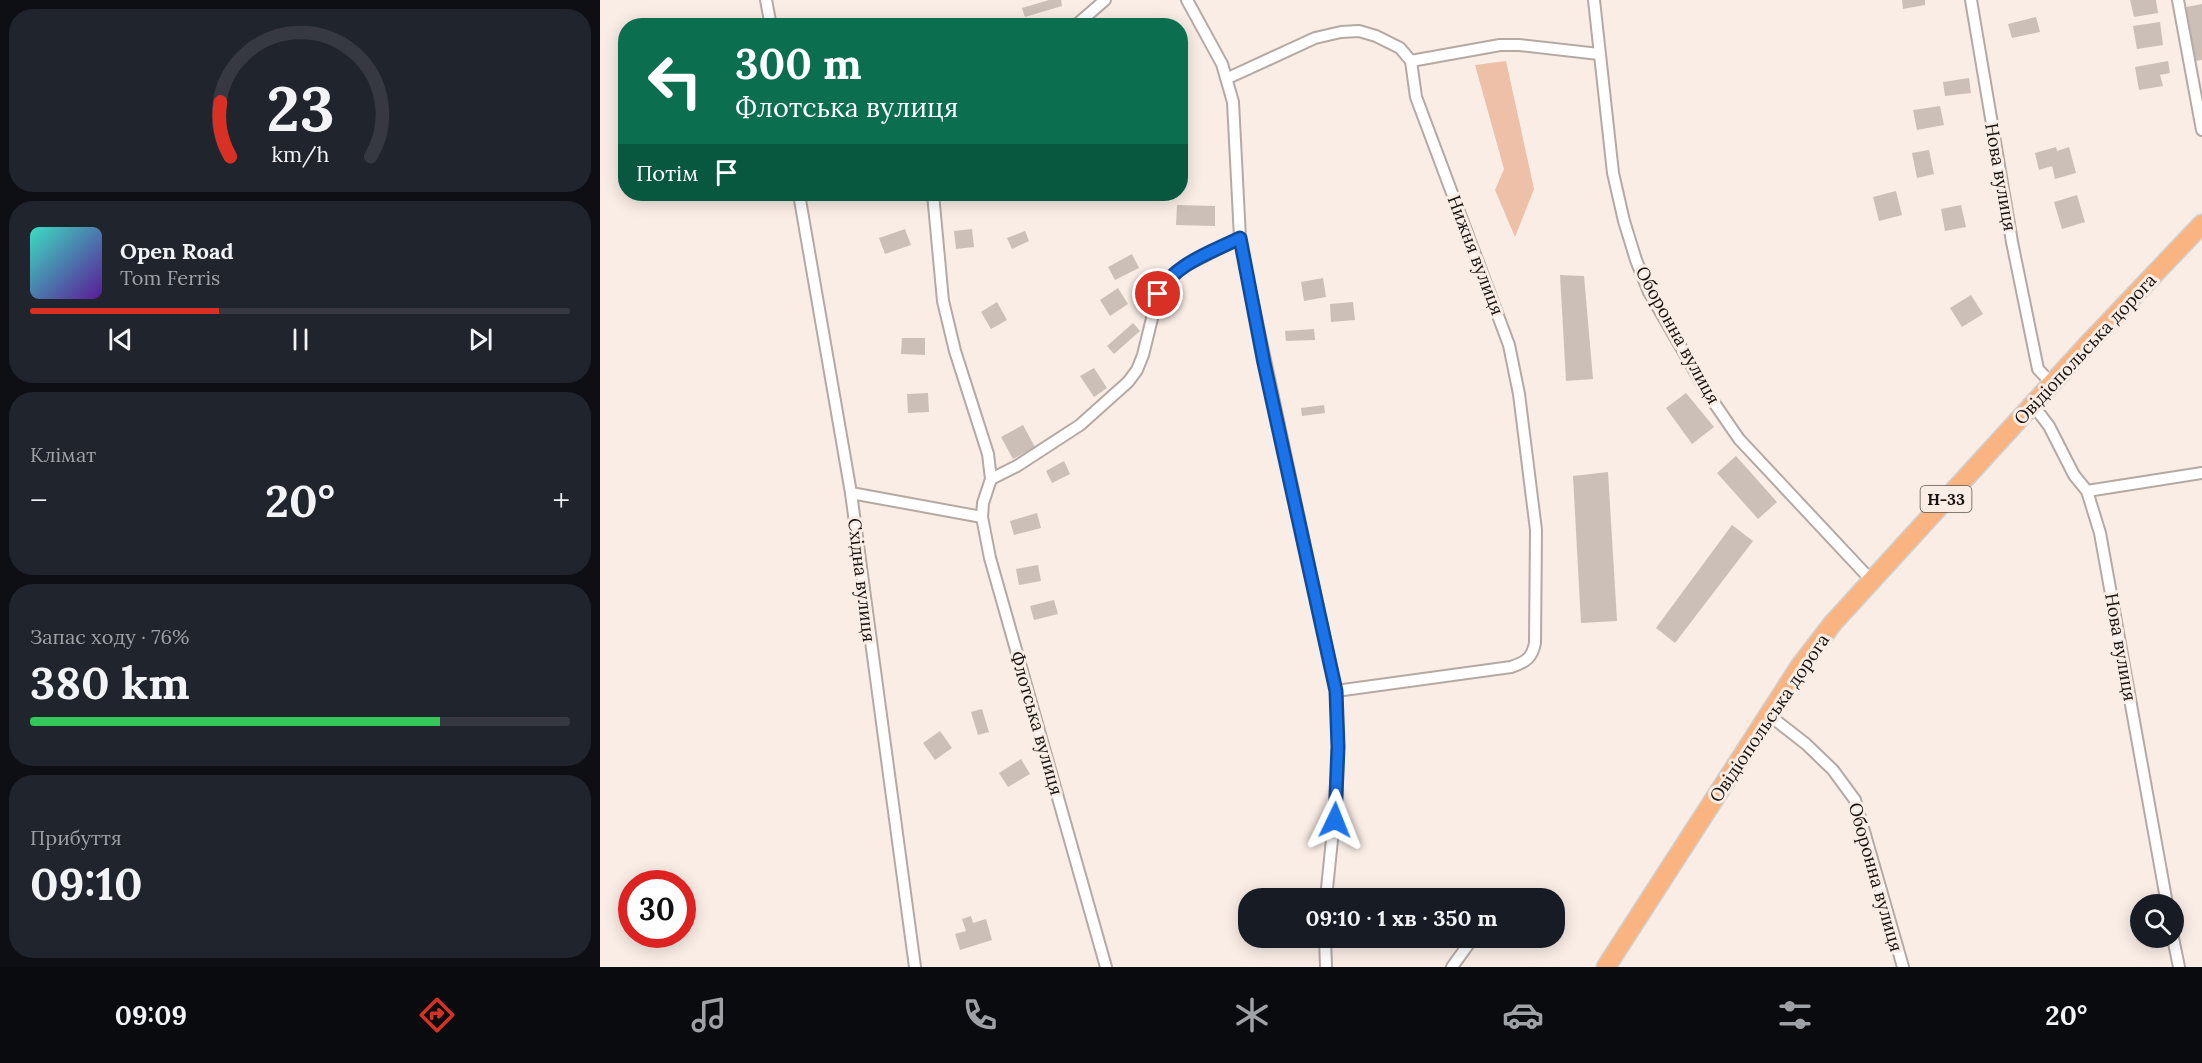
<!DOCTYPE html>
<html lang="uk">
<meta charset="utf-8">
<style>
body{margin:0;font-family:Lora,serif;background:#20242c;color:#f1f3f6;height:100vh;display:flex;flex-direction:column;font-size:22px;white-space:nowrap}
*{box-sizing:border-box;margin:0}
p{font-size:20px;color:#9ea1a6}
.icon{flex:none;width:33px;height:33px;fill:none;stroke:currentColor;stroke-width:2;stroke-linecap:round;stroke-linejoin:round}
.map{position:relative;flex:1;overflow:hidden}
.panel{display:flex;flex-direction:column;gap:9px;padding:9px;background:#0d0f14;width:600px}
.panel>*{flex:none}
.banner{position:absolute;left:18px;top:18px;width:570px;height:183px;border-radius:24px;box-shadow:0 3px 15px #0003;background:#0b6e4f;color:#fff;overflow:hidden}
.fabs{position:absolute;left:1530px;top:894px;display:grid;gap:12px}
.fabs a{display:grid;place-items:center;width:54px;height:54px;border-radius:50%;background:#171b24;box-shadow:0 3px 15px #0003;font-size:30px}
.speed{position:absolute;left:18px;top:870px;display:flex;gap:12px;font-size:30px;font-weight:700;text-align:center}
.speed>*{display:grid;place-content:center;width:78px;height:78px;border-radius:50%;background:#171b24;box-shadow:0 3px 15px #0003;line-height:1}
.speed .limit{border:9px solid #d22;background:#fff;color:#111}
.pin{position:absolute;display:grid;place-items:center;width:51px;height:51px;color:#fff;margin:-26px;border:3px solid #fff;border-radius:50%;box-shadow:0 2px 6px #0007}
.me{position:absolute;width:66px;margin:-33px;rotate:2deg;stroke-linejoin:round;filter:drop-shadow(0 0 4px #0008)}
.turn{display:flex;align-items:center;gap:21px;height:126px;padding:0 18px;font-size:27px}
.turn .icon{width:78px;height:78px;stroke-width:2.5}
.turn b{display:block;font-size:42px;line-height:51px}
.then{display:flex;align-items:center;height:57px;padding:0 18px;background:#0003;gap:12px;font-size:22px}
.big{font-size:45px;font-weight:700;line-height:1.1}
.panel .card{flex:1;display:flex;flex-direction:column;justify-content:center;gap:9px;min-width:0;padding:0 21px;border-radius:24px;background:#20242c}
.panel .dial{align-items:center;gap:0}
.dial svg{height:156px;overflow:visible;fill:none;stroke:#363941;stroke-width:7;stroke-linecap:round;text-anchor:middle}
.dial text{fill:#f1f3f6;stroke:none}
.song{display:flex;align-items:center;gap:18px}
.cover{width:72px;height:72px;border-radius:9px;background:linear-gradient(135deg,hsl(170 70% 55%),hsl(270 70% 35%))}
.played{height:6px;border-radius:3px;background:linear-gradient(90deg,#d93025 35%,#363941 35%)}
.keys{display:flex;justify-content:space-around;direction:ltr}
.heat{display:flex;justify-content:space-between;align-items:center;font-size:33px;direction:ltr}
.charge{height:9px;border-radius:4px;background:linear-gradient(90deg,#34c759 76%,#363941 0)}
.trip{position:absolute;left:638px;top:888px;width:327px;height:60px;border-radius:24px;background:#171b24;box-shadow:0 3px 15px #0003;font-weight:700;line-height:60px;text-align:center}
.tabs{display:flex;height:96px;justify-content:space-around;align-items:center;background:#090b0e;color:#9ea1a6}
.tabs .icon{width:42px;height:42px}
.tabs .selected{color:#d93025}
.tabs b{font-size:27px;color:#f1f3f6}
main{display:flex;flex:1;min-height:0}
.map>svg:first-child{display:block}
.green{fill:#edc0a7}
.building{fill:#cbbfb8}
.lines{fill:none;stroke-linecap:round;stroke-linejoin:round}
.street-casing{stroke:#b5a9a3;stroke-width:14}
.primary-casing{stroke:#d0d0cf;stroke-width:21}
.street{stroke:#fff;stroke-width:10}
.primary{stroke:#fab482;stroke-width:18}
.route-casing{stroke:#114b97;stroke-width:15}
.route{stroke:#1a73e8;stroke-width:10}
.labels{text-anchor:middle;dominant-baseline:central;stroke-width:6;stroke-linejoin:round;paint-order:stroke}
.shield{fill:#faede6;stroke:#5a5450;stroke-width:1.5}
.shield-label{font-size:16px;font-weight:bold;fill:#16120f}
.street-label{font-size:18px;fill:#16120f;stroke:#faede6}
</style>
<main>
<section class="panel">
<div class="card dial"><svg viewBox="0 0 100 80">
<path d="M14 69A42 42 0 1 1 86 69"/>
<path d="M14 69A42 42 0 0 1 9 41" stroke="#d93025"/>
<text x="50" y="56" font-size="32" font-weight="700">23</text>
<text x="50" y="72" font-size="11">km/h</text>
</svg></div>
<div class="card">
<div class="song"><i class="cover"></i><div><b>Open Road</b><p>Tom Ferris</p></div></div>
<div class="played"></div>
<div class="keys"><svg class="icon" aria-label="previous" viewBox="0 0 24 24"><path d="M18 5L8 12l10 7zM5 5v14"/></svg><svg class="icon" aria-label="pause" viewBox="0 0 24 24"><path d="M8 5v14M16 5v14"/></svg><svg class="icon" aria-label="next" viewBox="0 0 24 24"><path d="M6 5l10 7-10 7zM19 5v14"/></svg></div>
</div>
<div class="card"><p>Клімат</p>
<div class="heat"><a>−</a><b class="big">20°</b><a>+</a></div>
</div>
<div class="card"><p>Запас ходу · 76%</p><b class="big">380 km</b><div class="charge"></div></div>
<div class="card"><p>Прибуття</p><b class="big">09:10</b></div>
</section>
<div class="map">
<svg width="1602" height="967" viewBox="0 0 1602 967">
<rect width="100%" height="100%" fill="#faede6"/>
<!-- green -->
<polygon class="green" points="906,61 934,189 915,237 895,190 904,169 875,65"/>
<!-- building -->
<g class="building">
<polygon points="449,0 461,0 462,6 425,17 422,8"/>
<polygon points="1302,0 1325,0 1325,5 1303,9"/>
<polygon points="1530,0 1556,0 1558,13 1534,17"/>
<polygon points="1602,4 1602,60 1595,61 1586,7"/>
<polygon points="1436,17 1440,32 1412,38 1408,24"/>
<polygon points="1560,22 1563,45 1537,49 1533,26"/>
<polygon points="1568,61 1570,73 1560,75 1563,86 1539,90 1535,67"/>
<polygon points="1369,78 1371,93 1345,96 1343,82"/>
<polygon points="1340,106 1344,125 1317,130 1313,110"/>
<polygon points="1456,147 1457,151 1469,147 1476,173 1455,179 1452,166 1439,170 1435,153"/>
<polygon points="1329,150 1334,174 1317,178 1312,153"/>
<polygon points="1296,191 1302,215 1279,221 1273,197"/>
<polygon points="1477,195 1485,222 1462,229 1454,202"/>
<polygon points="577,205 615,206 615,226 576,225"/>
<polygon points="1361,205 1366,227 1345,231 1341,209"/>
<polygon points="305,229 311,245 285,254 279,238"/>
<polygon points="372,229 374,247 356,249 354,231"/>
<polygon points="425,231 429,241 412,249 407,238"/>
<polygon points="532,254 539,268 515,280 508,267"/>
<polygon points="960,275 984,276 993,379 966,381"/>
<polygon points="723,278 726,297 704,301 701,282"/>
<polygon points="518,288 528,304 510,316 500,300"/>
<polygon points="1371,295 1383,314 1362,327 1350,308"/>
<polygon points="397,302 407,320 391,329 381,312"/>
<polygon points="753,302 755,320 731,322 730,304"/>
<polygon points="533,323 540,331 514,354 507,346"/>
<polygon points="714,329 715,340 686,341 685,331"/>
<polygon points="302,338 325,338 325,355 301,354"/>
<polygon points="494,368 507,388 494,397 480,376"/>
<polygon points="328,393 329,412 308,413 307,394"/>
<polygon points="1086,393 1114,427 1092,444 1066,408"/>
<polygon points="724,405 725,413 702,416 701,408"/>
<polygon points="423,425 435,447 413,459 401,437"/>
<polygon points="1136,456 1177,502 1158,519 1117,473"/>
<polygon points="464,461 470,474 452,483 446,471"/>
<polygon points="1008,472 1017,621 981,623 973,476"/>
<polygon points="437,513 441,528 414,535 410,521"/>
<polygon points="1132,525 1153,541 1075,643 1056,628"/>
<polygon points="438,565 441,581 419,585 416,569"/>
<polygon points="454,600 458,614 434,620 430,606"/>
<polygon points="382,709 389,732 378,735 371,712"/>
<polygon points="340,731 352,748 335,760 323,743"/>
<polygon points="421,759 430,774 408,787 399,773"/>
<polygon points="371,916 373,923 386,919 392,940 360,950 355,934 366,931 362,919"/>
</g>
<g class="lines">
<defs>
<g id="street">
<polyline points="166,0 171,26"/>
<polyline points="587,0 622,64 633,102 640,238 649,285 736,691 738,747 736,801 726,898"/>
<polyline points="994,0 1013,173 1024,221 1036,260 1049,292 1108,394 1139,439 1271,580"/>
<polyline points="1371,0 1412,242 1438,369 1452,384"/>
<polyline points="1578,0 1602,130"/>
<polyline points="475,26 505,0"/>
<polyline points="811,61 900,45 919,45 999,54"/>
<path d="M 628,78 L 715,38 L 741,32 L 759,31 L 776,36 L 800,48 L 811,61 L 816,97 L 909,345 L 919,394 L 936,530 L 935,643 C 932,658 926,662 911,667 L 736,691"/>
<polyline points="199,194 251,493 315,967"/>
<polyline points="333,194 343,301 355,351 388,454 391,479 383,503 382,517 390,558 506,967"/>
<polyline points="1433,405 1449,426 1474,475 1487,491 1500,533 1567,904"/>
<polyline points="391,479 417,466 480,425 528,382 537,370 543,355 558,294 563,284 583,267 640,238"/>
<polyline points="1487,491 1602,473"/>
<polyline points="251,493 382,517"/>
<polyline points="1169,715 1206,744 1233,770 1255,800 1303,967"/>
<polyline points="725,938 726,967"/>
<polyline points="1573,938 1579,967"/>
<polyline points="852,967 873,938"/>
</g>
<polyline id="primary" points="1006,967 1200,666 1233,623 1487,345 1602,224"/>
</defs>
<!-- street casing -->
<use href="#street" class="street-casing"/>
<!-- primary casing -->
<use href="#primary" class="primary-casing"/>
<!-- street -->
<use href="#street" class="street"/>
<!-- primary -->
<use href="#primary" class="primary"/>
</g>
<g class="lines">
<defs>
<path id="route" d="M 558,294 C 574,264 612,252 640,238 L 664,363 L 736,691 L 738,747 L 735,820"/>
</defs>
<!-- route casing -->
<use href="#route" class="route-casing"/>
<!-- route -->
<use href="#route" class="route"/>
</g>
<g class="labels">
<!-- shield labels -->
<rect class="shield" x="1320.5" y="486" width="51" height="26" rx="4.5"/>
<g class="shield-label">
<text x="1346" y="499">Н-33</text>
</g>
<!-- street labels -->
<g class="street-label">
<text transform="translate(1401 177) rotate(80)">Нова вулиця</text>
<text transform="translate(876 255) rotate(69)">Нижня вулиця</text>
<text transform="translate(1078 335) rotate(61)">Оборонна вулиця</text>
<text transform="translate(1485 349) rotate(-47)">Овідіопольська дорога</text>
<text transform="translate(262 580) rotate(83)">Східна вулиця</text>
<text transform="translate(1521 647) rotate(80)">Нова вулиця</text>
<text transform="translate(1169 718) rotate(-56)">Овідіопольська дорога</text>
<text transform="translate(437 723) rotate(74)">Флотська вулиця</text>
<text transform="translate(1276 877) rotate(74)">Оборонна вулиця</text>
</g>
</g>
</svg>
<div class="fabs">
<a><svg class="icon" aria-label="search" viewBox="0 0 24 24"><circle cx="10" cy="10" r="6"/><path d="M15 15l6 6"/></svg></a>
</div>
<div class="speed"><div class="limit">30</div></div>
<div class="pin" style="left:558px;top:294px;background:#d93025"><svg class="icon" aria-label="arrive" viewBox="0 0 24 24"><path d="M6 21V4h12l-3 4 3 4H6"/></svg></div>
<svg class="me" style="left:735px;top:820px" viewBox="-20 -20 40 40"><path d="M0-17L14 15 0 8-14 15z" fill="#1a73e8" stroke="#fff" stroke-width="4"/></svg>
<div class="trip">09:10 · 1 хв · 350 m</div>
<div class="banner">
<div class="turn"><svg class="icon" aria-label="left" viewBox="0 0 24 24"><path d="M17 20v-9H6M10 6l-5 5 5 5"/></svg><div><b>300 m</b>Флотська вулиця</div></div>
<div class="then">Потім<svg class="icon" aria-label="arrive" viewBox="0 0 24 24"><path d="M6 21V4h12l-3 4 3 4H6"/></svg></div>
</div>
</div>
</main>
<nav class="tabs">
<b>09:09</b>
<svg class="icon selected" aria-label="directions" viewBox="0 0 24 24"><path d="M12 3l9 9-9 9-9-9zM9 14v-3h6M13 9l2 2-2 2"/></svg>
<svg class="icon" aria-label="music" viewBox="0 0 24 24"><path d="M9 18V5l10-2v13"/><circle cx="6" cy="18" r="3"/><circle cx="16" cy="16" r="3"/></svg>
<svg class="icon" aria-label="phone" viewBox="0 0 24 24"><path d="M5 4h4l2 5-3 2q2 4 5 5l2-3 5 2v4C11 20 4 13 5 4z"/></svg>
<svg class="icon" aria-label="climate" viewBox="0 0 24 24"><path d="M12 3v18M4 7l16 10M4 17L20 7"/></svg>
<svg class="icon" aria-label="car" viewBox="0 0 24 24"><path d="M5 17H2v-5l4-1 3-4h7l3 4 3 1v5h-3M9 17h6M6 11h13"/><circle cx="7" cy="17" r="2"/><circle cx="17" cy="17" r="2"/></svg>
<svg class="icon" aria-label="filters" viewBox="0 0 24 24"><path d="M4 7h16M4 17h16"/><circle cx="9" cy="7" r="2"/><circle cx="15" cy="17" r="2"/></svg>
<b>20°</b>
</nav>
